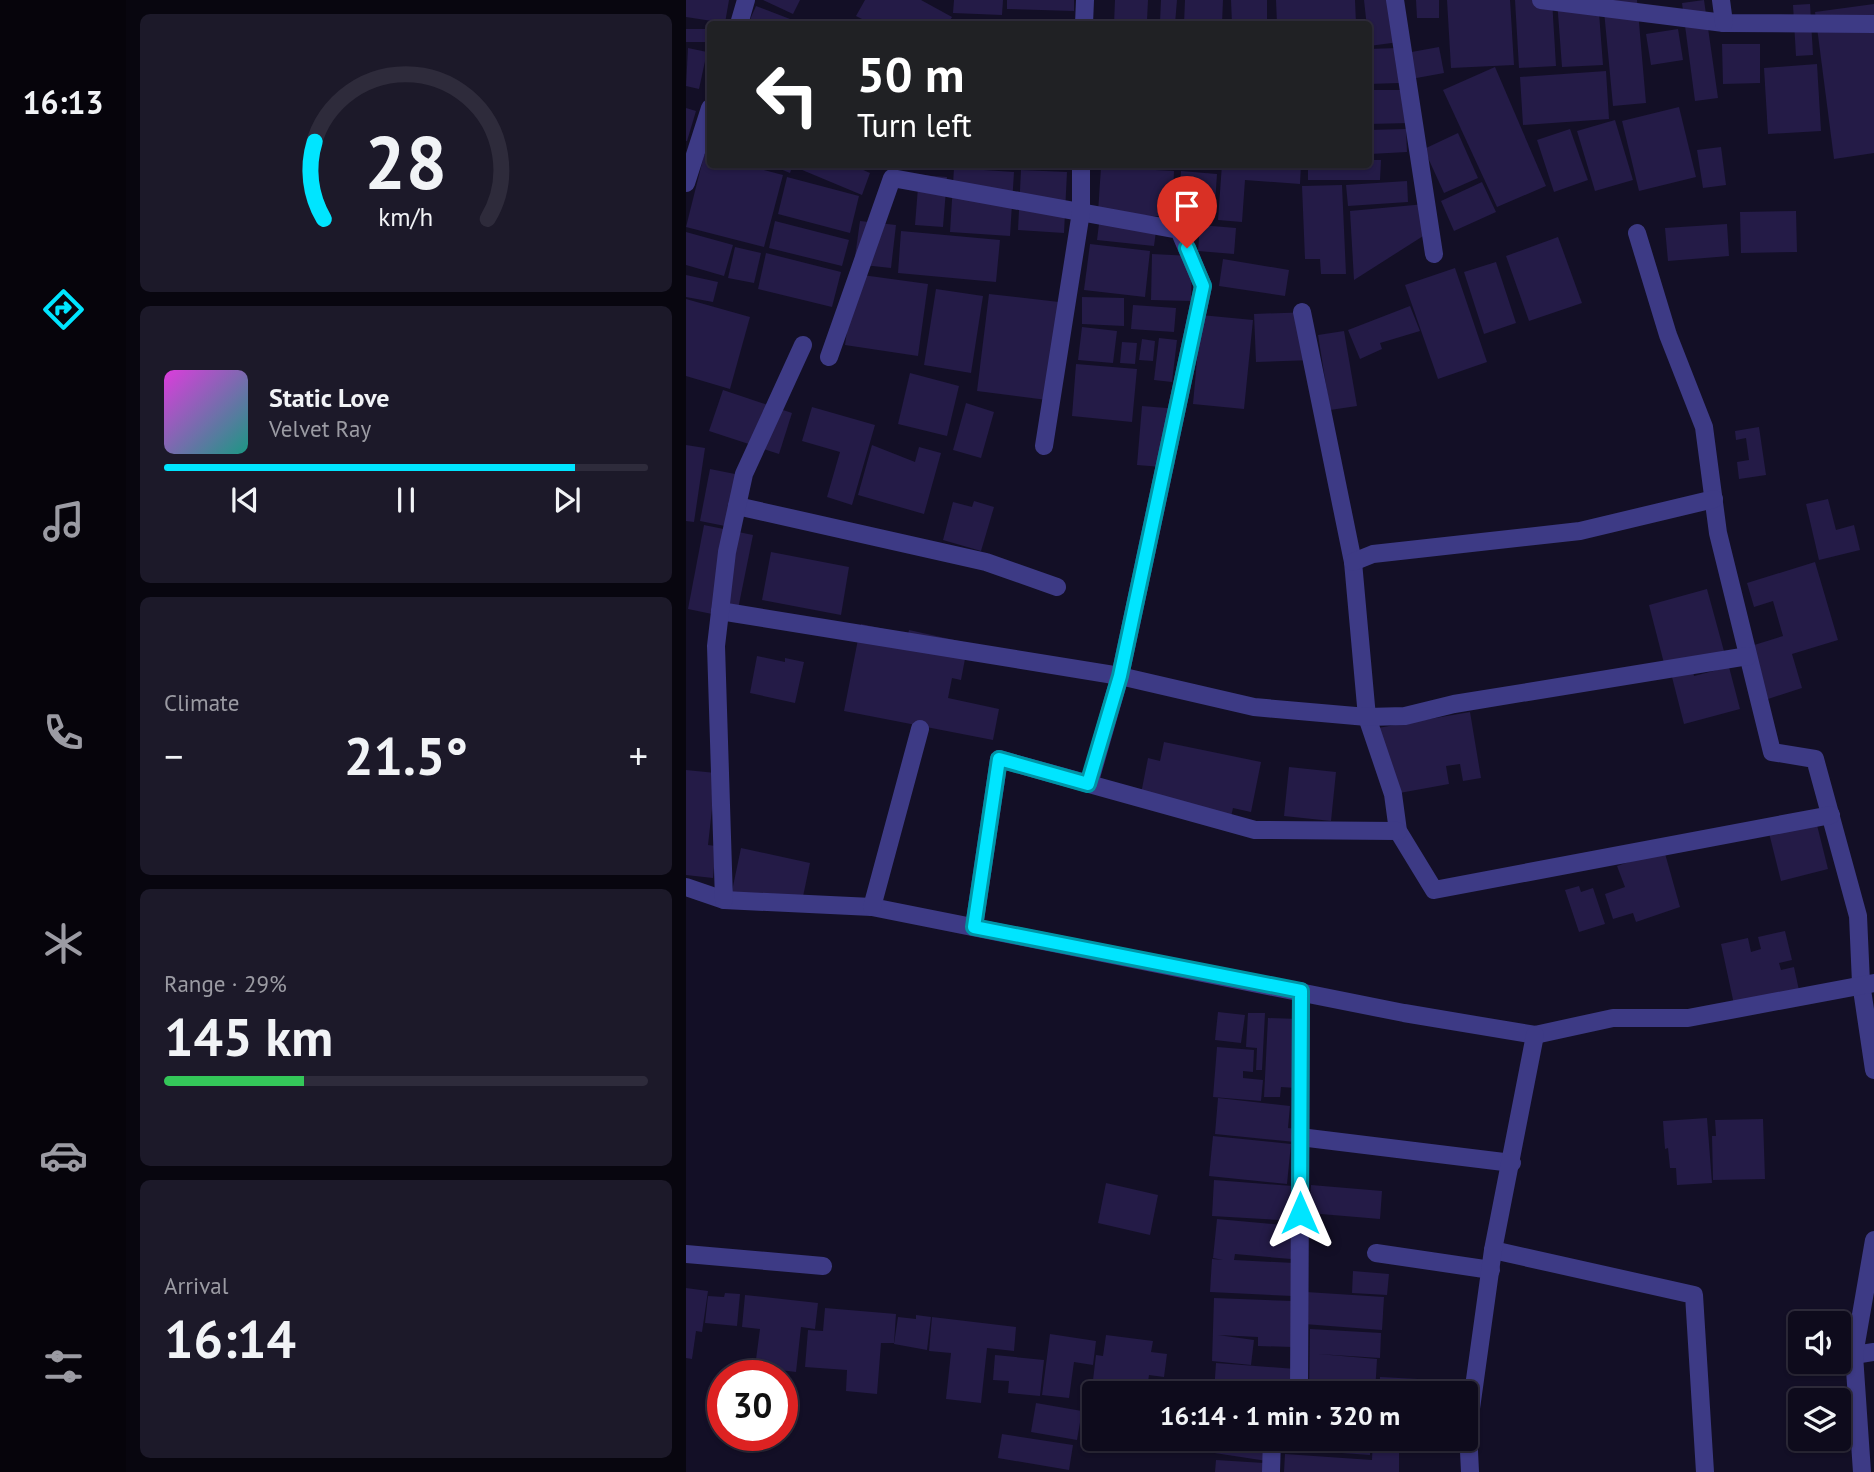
<!DOCTYPE html>
<meta charset="utf-8">
<style>
body{margin:0;font-family:"PT Sans",sans-serif;background:#1c1929;color:#f1f3f6;height:100vh;display:flex;flex-direction:column;font-size:26px;white-space:nowrap}
*{box-sizing:border-box;margin:0}
p{font-size:23px;color:#9b9ba3}
.icon{flex:none;width:38px;height:38px;fill:none;stroke:currentColor;stroke-width:2;stroke-linecap:round;stroke-linejoin:round}
.map{position:relative;flex:1;overflow:hidden}
.drawer{display:flex;flex-direction:column;gap:14px;padding:14px;background:#08060f;width:560px}
.drawer>*{flex:none}
.guide{position:absolute;left:21px;top:21px;width:665px;height:147px;border-radius:7px;box-shadow:0 2px 5px #0004,0 0 0 2px #2e2b3b;background:#202124;color:#fff;overflow:hidden}
.tools{position:absolute;left:1102px;top:1311px;display:grid;gap:14px}
.tools a{display:grid;place-items:center;width:63px;height:63px;border-radius:7px;background:#0e0b1c;box-shadow:0 2px 5px #0004,0 0 0 2px #2e2b3b;font-size:35px}
.speed{position:absolute;left:21px;top:1360px;display:flex;gap:14px;font-size:35px;font-weight:700;text-align:center}
.speed>*{display:grid;place-content:center;width:91px;height:91px;border-radius:50%;background:#0e0b1c;box-shadow:0 2px 5px #0004,0 0 0 2px #2e2b3b;line-height:1}
.speed .limit{border:10px solid #d22;background:#fff;color:#111}
.pin{position:absolute;display:grid;place-items:center;width:60px;height:60px;color:#fff;margin:-72px -30px;border-radius:50% 50% 50% 0;rotate:-45deg;box-shadow:0 0 7px #0007}
.pin .icon{rotate:45deg}
.me{position:absolute;width:77px;margin:-38px;rotate:0deg;stroke-linejoin:round;filter:drop-shadow(0 0 5px #0008)}
.turn{display:flex;align-items:center;gap:24px;height:147px;padding:0 35px;font-size:32px}
.turn .icon{width:91px;height:91px;stroke-width:2.5}
.turn b{display:block;font-size:49px;line-height:60px}
.big{font-size:52px;font-weight:700;line-height:1.1}
.drawer .card{flex:1;display:flex;flex-direction:column;justify-content:center;gap:10px;min-width:0;padding:0 24px;border-radius:10px;background:#1c1929}
.drawer .dial{align-items:center;gap:0}
.dial svg{height:182px;overflow:visible;fill:none;stroke:#2e2b3b;stroke-width:7;stroke-linecap:round;text-anchor:middle}
.dial text{fill:#f1f3f6;stroke:none}
.song{display:flex;align-items:center;gap:21px}
.cover{width:84px;height:84px;border-radius:10px;background:linear-gradient(135deg,hsl(300 70% 55%),hsl(170 70% 35%))}
.played{height:7px;border-radius:4px;background:linear-gradient(90deg,#00e5ff 85%,#2e2b3b 85%)}
.keys{display:flex;justify-content:space-around;direction:ltr}
.heat{display:flex;justify-content:space-between;align-items:center;font-size:38px;direction:ltr}
.charge{height:10px;border-radius:5px;background:linear-gradient(90deg,#34c759 29%,#2e2b3b 0)}
.trip{position:absolute;left:396px;top:1381px;width:396px;height:70px;border-radius:7px;background:#0e0b1c;box-shadow:0 2px 5px #0004,0 0 0 2px #2e2b3b;font-weight:700;line-height:70px;text-align:center}
main{display:flex;flex:1;min-height:0}
.tab-bar{display:flex;flex-direction:column;width:126px;justify-content:space-around;align-items:center;background:#06040b;color:#9b9ba3}
.tab-bar .icon{width:49px;height:49px}
.tab-bar .selected{color:#00e5ff}
.tab-bar b{font-size:32px;color:#f1f3f6}
.map>svg:first-child{display:block}
.building{fill:#241b47}
.lines{fill:none;stroke-linecap:round;stroke-linejoin:round}
.minor{stroke:#3d3a85;stroke-width:18}
.route-casing{stroke:#0095a6;stroke-width:18}
.route{stroke:#00e5ff;stroke-width:12}
</style>
<main>
<nav class="tab-bar">
<b>16:13</b>
<svg class="icon selected" aria-label="directions" viewBox="0 0 24 24"><path d="M12 3l9 9-9 9-9-9zM9 14v-3h6M13 9l2 2-2 2"/></svg>
<svg class="icon" aria-label="music" viewBox="0 0 24 24"><path d="M9 18V5l10-2v13"/><circle cx="6" cy="18" r="3"/><circle cx="16" cy="16" r="3"/></svg>
<svg class="icon" aria-label="phone" viewBox="0 0 24 24"><path d="M5 4h4l2 5-3 2q2 4 5 5l2-3 5 2v4C11 20 4 13 5 4z"/></svg>
<svg class="icon" aria-label="climate" viewBox="0 0 24 24"><path d="M12 3v18M4 7l16 10M4 17L20 7"/></svg>
<svg class="icon" aria-label="car" viewBox="0 0 24 24"><path d="M5 17H2v-5l4-1 3-4h7l3 4 3 1v5h-3M9 17h6M6 11h13"/><circle cx="7" cy="17" r="2"/><circle cx="17" cy="17" r="2"/></svg>
<svg class="icon" aria-label="filters" viewBox="0 0 24 24"><path d="M4 7h16M4 17h16"/><circle cx="9" cy="7" r="2"/><circle cx="15" cy="17" r="2"/></svg>
</nav>
<section class="drawer">
<div class="card dial"><svg viewBox="0 0 100 80">
<path d="M14 69A42 42 0 1 1 86 69"/>
<path d="M14 69A42 42 0 0 1 10 35" stroke="#00e5ff"/>
<text x="50" y="56" font-size="32" font-weight="700">28</text>
<text x="50" y="72" font-size="11">km/h</text>
</svg></div>
<div class="card">
<div class="song"><i class="cover"></i><div><b>Static Love</b><p>Velvet Ray</p></div></div>
<div class="played"></div>
<div class="keys"><svg class="icon" aria-label="previous" viewBox="0 0 24 24"><path d="M18 5L8 12l10 7zM5 5v14"/></svg><svg class="icon" aria-label="pause" viewBox="0 0 24 24"><path d="M8 5v14M16 5v14"/></svg><svg class="icon" aria-label="next" viewBox="0 0 24 24"><path d="M6 5l10 7-10 7zM19 5v14"/></svg></div>
</div>
<div class="card"><p>Climate</p>
<div class="heat"><a>−</a><b class="big">21.5°</b><a>+</a></div>
</div>
<div class="card"><p>Range · 29%</p><b class="big">145 km</b><div class="charge"></div></div>
<div class="card"><p>Arrival</p><b class="big">16:14</b></div>
</section>
<div class="map">
<svg width="1188" height="1472" viewBox="0 0 1188 1472">
<rect width="100%" height="100%" fill="#130f26"/>
<!-- building -->
<g class="building">
<polygon points="0,0 43,0 39,23 0,17"/>
<polygon points="77,0 114,0 107,14"/>
<polygon points="179,0 235,0 266,17 262,24 186,24 170,16"/>
<polygon points="268,0 317,0 316,15 267,13"/>
<polygon points="321,0 388,0 388,11 321,9"/>
<polygon points="429,0 462,0 461,21 474,22 475,0 491,0 489,24 428,24"/>
<polygon points="499,0 537,0 536,24 498,24"/>
<polygon points="545,0 581,0 581,24 546,24"/>
<polygon points="590,0 669,0 670,24 591,24"/>
<polygon points="678,0 716,0 721,41 683,46"/>
<polygon points="730,0 753,0 753,18 731,18"/>
<polygon points="761,0 824,0 828,65 765,68"/>
<polygon points="829,0 866,0 870,66 833,68"/>
<polygon points="871,0 912,0 917,65 876,67"/>
<polygon points="917,0 951,0 960,103 927,106"/>
<polygon points="1018,0 1032,98 1009,101 996,3"/>
<polygon points="1124,4 1127,55 1110,56 1107,5"/>
<polygon points="1188,4 1188,153 1148,159 1129,12"/>
<polygon points="70,6 117,24 62,24"/>
<polygon points="334,19 392,21 392,24 334,24"/>
<rect x="281" y="21" width="34" height="3"/>
<rect x="0" y="29" width="24" height="13"/>
<polygon points="992,29 997,60 965,65 960,34"/>
<polygon points="1036,44 1074,44 1074,83 1037,84"/>
<polygon points="753,47 758,73 725,79 720,53"/>
<polygon points="2,48 21,52 13,89 0,86"/>
<polygon points="712,48 713,83 682,84 682,49"/>
<polygon points="1131,64 1135,131 1082,134 1078,68"/>
<polygon points="809,67 860,186 811,207 757,90"/>
<polygon points="920,71 923,119 837,125 834,77"/>
<polygon points="682,90 723,90 724,123 682,124"/>
<polygon points="993,107 1010,177 953,191 936,121"/>
<polygon points="0,108 10,111 1,141 0,141"/>
<polygon points="929,120 947,180 909,191 891,131"/>
<polygon points="720,129 721,152 684,154 683,130"/>
<polygon points="884,129 902,180 868,192 851,140"/>
<polygon points="772,133 792,178 758,193 738,149"/>
<polygon points="1035,147 1040,185 1017,188 1011,150"/>
<polygon points="18,155 24,157 24,164 55,164 97,175 78,247 0,227"/>
<polygon points="682,160 695,160 694,180 622,180 622,164 682,164"/>
<polygon points="82,164 107,164 104,173"/>
<polygon points="110,164 164,164 184,173 176,195 109,167"/>
<polygon points="536,164 615,164 614,184 559,180 556,222 532,220"/>
<polygon points="415,167 488,171 486,217 412,213"/>
<polygon points="268,168 328,172 324,236 264,232"/>
<polygon points="335,170 381,172 378,233 332,230"/>
<polygon points="495,171 531,174 528,218 492,216"/>
<polygon points="233,175 261,177 257,227 229,225"/>
<polygon points="101,177 173,196 164,233 92,214"/>
<polygon points="721,181 722,202 662,206 660,185"/>
<polygon points="796,182 810,212 768,231 755,201"/>
<polygon points="656,185 660,274 635,274 634,259 619,259 616,186"/>
<polygon points="739,204 745,231 668,280 664,211"/>
<polygon points="1110,211 1111,252 1055,253 1054,212"/>
<polygon points="89,221 163,240 156,266 83,248"/>
<polygon points="174,221 210,225 205,268 168,264"/>
<polygon points="413,224 470,231 468,246 411,240"/>
<polygon points="1041,224 1043,256 982,261 979,228"/>
<polygon points="514,225 550,228 548,254 512,251"/>
<polygon points="215,231 314,240 310,282 212,273"/>
<polygon points="0,232 47,245 38,276 0,265"/>
<polygon points="872,237 896,303 843,321 820,256"/>
<polygon points="404,244 464,251 459,297 398,290"/>
<polygon points="49,247 75,253 68,283 42,278"/>
<polygon points="80,253 155,272 146,307 72,289"/>
<polygon points="466,254 506,256 505,301 465,300"/>
<polygon points="537,259 603,270 599,296 533,286"/>
<polygon points="810,262 830,323 798,334 778,272"/>
<polygon points="769,268 801,362 752,379 719,285"/>
<polygon points="169,274 242,284 232,356 159,345"/>
<polygon points="0,275 32,282 27,302 0,297"/>
<polygon points="250,289 297,296 285,373 238,365"/>
<polygon points="303,294 373,302 361,400 291,391"/>
<polygon points="396,297 438,298 438,326 396,324"/>
<polygon points="0,299 64,317 44,389 0,376"/>
<polygon points="447,305 490,308 488,332 445,329"/>
<polygon points="724,306 734,331 694,343 696,349 674,359 662,330"/>
<polygon points="625,312 627,360 570,362 568,314"/>
<polygon points="515,315 567,320 558,409 507,404"/>
<polygon points="396,327 431,331 427,363 392,360"/>
<polygon points="658,331 671,406 644,410 632,335"/>
<polygon points="473,338 491,340 486,382 468,380"/>
<polygon points="456,339 469,341 467,361 453,360"/>
<polygon points="436,342 451,343 449,364 434,363"/>
<polygon points="390,364 451,369 446,422 386,416"/>
<polygon points="224,373 273,386 261,436 212,424"/>
<polygon points="37,390 106,413 93,454 23,431"/>
<polygon points="280,403 308,412 295,458 267,450"/>
<polygon points="456,406 493,409 488,468 451,465"/>
<polygon points="126,407 189,425 166,505 141,497 154,452 116,441"/>
<polygon points="1073,427 1080,475 1053,479 1051,462 1063,460 1060,438 1050,440 1049,431"/>
<polygon points="0,445 19,448 8,522 0,521"/>
<polygon points="186,445 229,462 233,447 255,453 238,514 172,495"/>
<polygon points="24,469 54,475 44,527 14,521"/>
<polygon points="1142,499 1150,530 1168,525 1174,550 1133,560 1120,504"/>
<polygon points="288,501 308,507 295,551 257,540 267,502 286,507"/>
<polygon points="18,525 67,535 50,619 2,609"/>
<polygon points="85,552 163,567 155,615 76,600"/>
<polygon points="1129,562 1152,640 1106,654 1116,688 1082,699 1065,646 1097,636 1087,601 1068,607 1061,583"/>
<polygon points="1021,589 1039,655 980,671 963,605"/>
<polygon points="175,624 222,634 223,630 282,643 275,680 266,678 262,698 313,709 307,740 158,711"/>
<polygon points="71,656 99,662 99,658 118,662 109,703 64,693"/>
<polygon points="1043,667 1054,709 998,724 986,677 1007,671 1008,676"/>
<polygon points="784,712 795,778 777,781 774,764 760,766 763,784 708,794 686,729"/>
<polygon points="478,742 575,762 565,812 547,808 545,817 454,799 462,758 474,761"/>
<polygon points="603,767 650,772 645,821 598,816"/>
<polygon points="0,770 30,773 22,845 30,846 27,878 0,875"/>
<polygon points="1130,821 1142,869 1095,881 1083,833"/>
<polygon points="55,848 124,863 114,911 45,896"/>
<polygon points="978,850 994,907 950,922 947,913 927,919 919,894 939,887 931,866"/>
<polygon points="893,886 895,892 907,888 919,924 893,932 879,890"/>
<polygon points="1099,931 1106,960 1093,963 1095,970 1108,967 1114,995 1049,1009 1035,944 1062,938 1065,952 1075,949 1072,937"/>
<polygon points="532,1012 559,1015 555,1043 529,1040"/>
<polygon points="562,1013 579,1013 576,1070 570,1070 571,1048 560,1047"/>
<polygon points="582,1018 613,1019 610,1088 595,1087 594,1097 578,1097"/>
<polygon points="531,1047 568,1050 567,1072 557,1071 557,1078 577,1080 575,1101 527,1097"/>
<polygon points="532,1098 604,1106 602,1128 610,1129 609,1142 529,1134"/>
<polygon points="1021,1118 1026,1183 991,1185 990,1168 984,1168 982,1148 979,1149 977,1121"/>
<polygon points="1077,1119 1079,1179 1027,1180 1026,1136 1030,1136 1029,1120"/>
<polygon points="527,1136 605,1144 601,1184 523,1176"/>
<polygon points="528,1180 607,1186 610,1221 526,1216"/>
<polygon points="420,1183 472,1195 464,1235 412,1223"/>
<polygon points="625,1185 696,1191 694,1219 623,1213"/>
<polygon points="531,1219 608,1226 605,1259 549,1254 548,1260 608,1263 607,1296 524,1292 526,1259 537,1260 527,1258"/>
<polygon points="667,1271 703,1274 701,1295 666,1293"/>
<polygon points="0,1288 22,1291 16,1332 10,1331 6,1359 0,1358"/>
<polygon points="620,1292 698,1297 696,1330 618,1324"/>
<polygon points="39,1293 54,1294 51,1326 19,1323 22,1296 38,1297"/>
<polygon points="59,1295 132,1303 129,1329 115,1327 110,1372 69,1367 74,1329 56,1327"/>
<polygon points="528,1298 607,1301 606,1347 572,1346 572,1337 532,1335 568,1340 565,1365 526,1361"/>
<polygon points="139,1308 210,1314 208,1343 195,1343 191,1394 160,1391 161,1370 119,1367 122,1330 137,1331"/>
<polygon points="230,1315 245,1317 241,1350 208,1344 212,1317 230,1319"/>
<polygon points="246,1317 330,1327 328,1351 301,1348 295,1403 260,1399 265,1353 243,1351"/>
<polygon points="624,1329 695,1333 694,1358 632,1354 691,1359 689,1393 623,1393"/>
<polygon points="364,1334 410,1341 407,1365 388,1362 383,1398 356,1395"/>
<polygon points="420,1335 467,1341 465,1352 481,1354 478,1377 463,1375 461,1388 475,1390 475,1393 408,1393 408,1423 402,1422 410,1355 417,1356"/>
<polygon points="309,1355 358,1360 354,1396 322,1393 323,1381 307,1380"/>
<polygon points="530,1363 610,1369 608,1393 528,1393"/>
<polygon points="694,1377 770,1381 769,1393 693,1393"/>
<polygon points="350,1403 396,1411 391,1440 345,1432"/>
<polygon points="316,1434 387,1445 383,1470 312,1458"/>
<polygon points="524,1438 585,1438 588,1462 522,1452"/>
<polygon points="628,1438 685,1438 684,1455 627,1451"/>
<polygon points="687,1438 713,1438 713,1472 598,1472 599,1454 686,1460"/>
<polygon points="530,1460 578,1463 577,1472 529,1472"/>
</g>
<g class="lines">
<!-- minor -->
<g class="minor">
<polyline points="709,0 748,254"/>
<polyline points="855,0 1038,23 1188,24"/>
<polyline points="1035,0 1038,23"/>
<polyline points="53,24 60,0"/>
<polyline points="398,24 399,0"/>
<polyline points="0,183 24,108"/>
<polyline points="951,233 982,335 1018,427 1032,533 1086,752 1129,759 1172,916 1175,983 1188,1070"/>
<polyline points="616,312 667,562 681,717 707,794 712,831 748,890 1145,815"/>
<polyline points="143,357 206,178 493,230 517,286 434,676 403,784"/>
<polyline points="358,446 395,212 395,164"/>
<polyline points="51,506 300,562 371,587"/>
<polyline points="667,562 687,554 894,531 1028,499"/>
<polyline points="34,611 434,676 568,707 681,717 719,716 768,704 1062,656"/>
<polyline points="0,887 38,900 186,907 718,1013 849,1035 927,1018 1002,1018 1188,983"/>
<polyline points="38,900 30,646 41,552 58,474 117,345"/>
<polyline points="186,907 234,729"/>
<polyline points="288,927 313,759 569,830 712,831"/>
<polyline points="614,1137 826,1163"/>
<polyline points="807,1250 1008,1295 1019,1472"/>
<polyline points="690,1253 805,1270"/>
<polyline points="0,1254 137,1266"/>
<polyline points="1168,1355 1188,1352"/>
<polyline points="613,1393 615,991"/>
<polyline points="585,1472 586,1438"/>
<polyline points="784,1472 782,1430 807,1250 849,1035"/>
<polyline points="1176,1472 1168,1355 1188,1240"/>
</g>
</g>
<g class="lines">
<defs>
<polyline id="route" points="501,248 517,286 434,676 402,784 313,759 288,927 615,991 614,1213"/>
</defs>
<!-- route casing -->
<use href="#route" class="route-casing"/>
<!-- route -->
<use href="#route" class="route"/>
</g>
</svg>
<div class="tools">
<a><svg class="icon" aria-label="sound" viewBox="0 0 24 24"><path d="M4 9h4l5-4v14l-5-4H4zM17 9q2 3 0 6"/></svg></a>
<a><svg class="icon" aria-label="layers" viewBox="0 0 24 24"><path d="M12 4l9 5-9 5-9-5zM3 14l9 5 9-5"/></svg></a>
</div>
<div class="speed"><div class="limit">30</div></div>
<div class="pin" style="left:501px;top:248px;background:#d93025"><svg class="icon" aria-label="arrive" viewBox="0 0 24 24"><path d="M6 21V4h12l-3 4 3 4H6"/></svg></div>
<svg class="me" style="left:614px;top:1213px" viewBox="-20 -20 40 40"><path d="M0-17L14 15 0 8-14 15z" fill="#00e5ff" stroke="#fff" stroke-width="4"/></svg>
<div class="trip">16:14 · 1 min · 320 m</div>
<div class="guide">
<div class="turn"><svg class="icon" aria-label="left" viewBox="0 0 24 24"><path d="M17 20v-9H6M10 6l-5 5 5 5"/></svg><div><b>50 m</b>Turn left</div></div>
</div>
</div>
</main>
